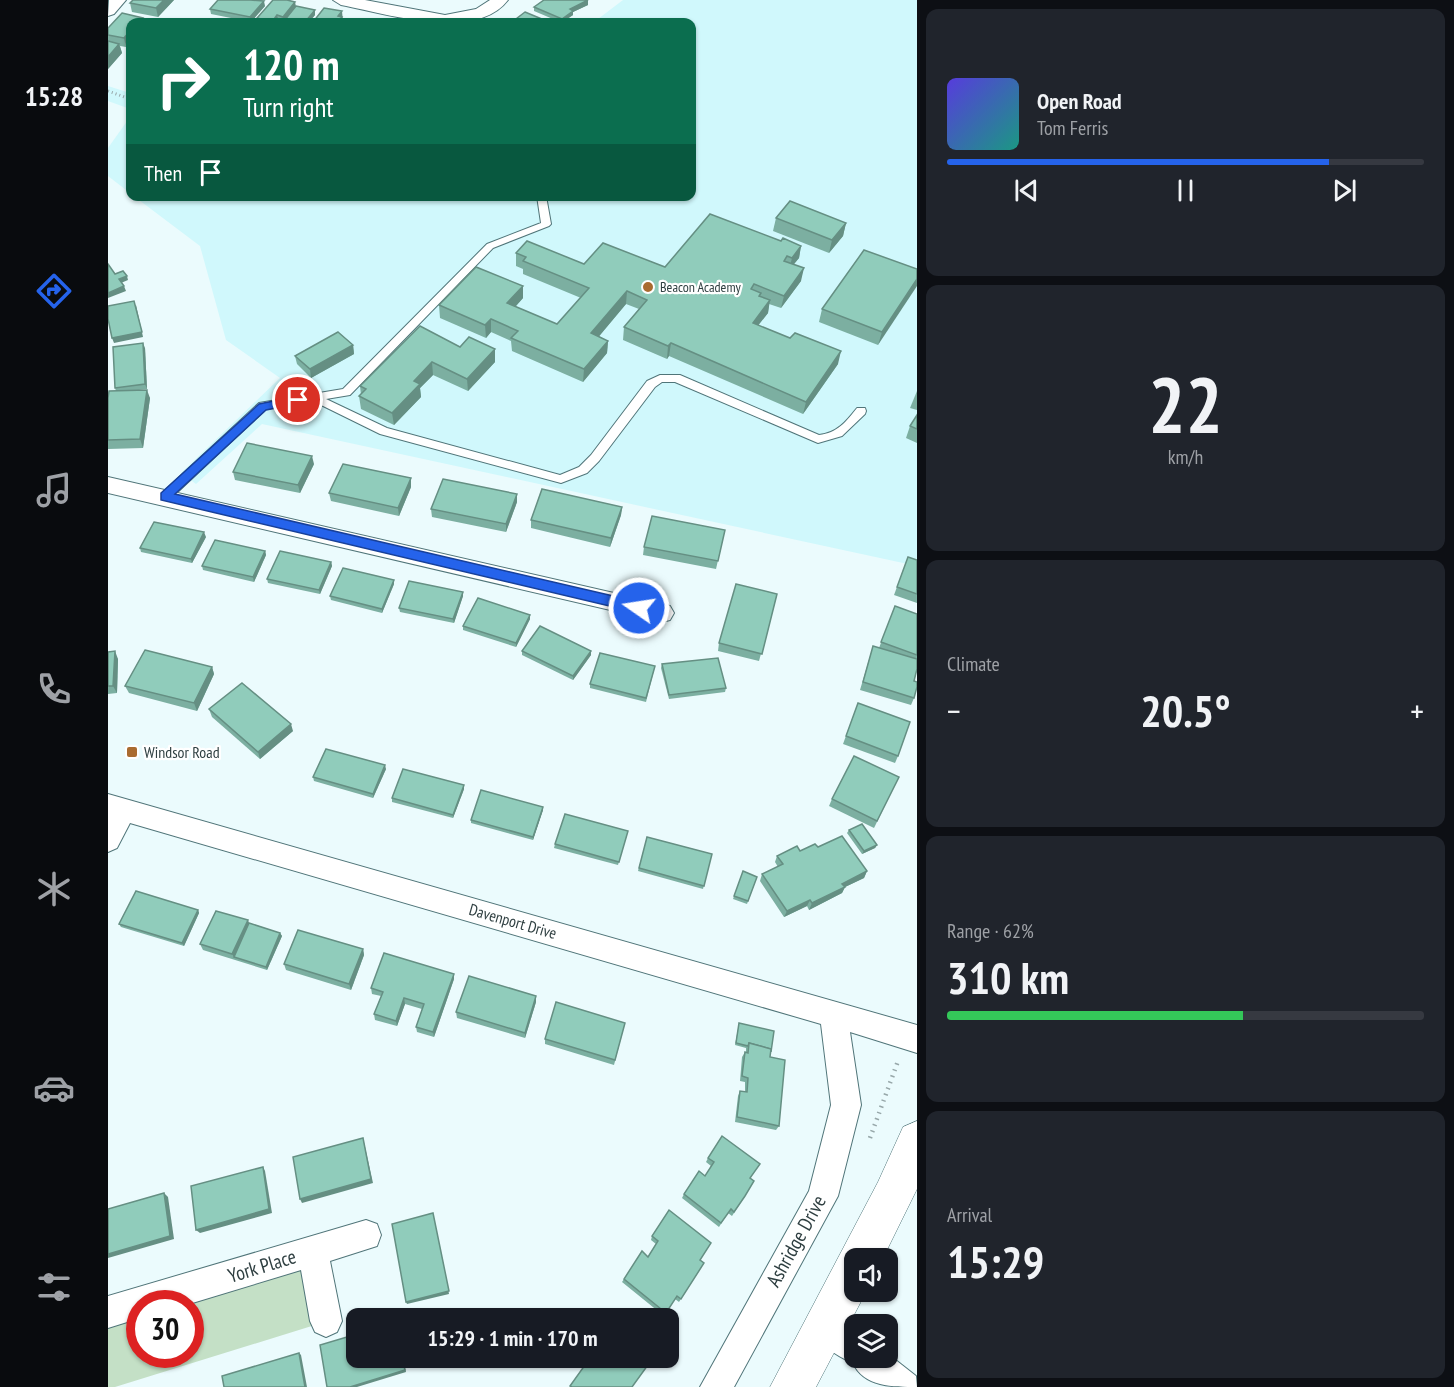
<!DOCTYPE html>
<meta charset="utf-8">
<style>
body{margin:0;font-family:"PT Sans Narrow",sans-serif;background:#20242c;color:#f1f3f6;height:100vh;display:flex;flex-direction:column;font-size:22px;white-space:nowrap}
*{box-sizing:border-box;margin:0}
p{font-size:20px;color:#9ea1a6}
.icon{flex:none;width:33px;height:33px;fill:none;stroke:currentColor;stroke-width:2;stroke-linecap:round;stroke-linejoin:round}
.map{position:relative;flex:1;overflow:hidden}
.side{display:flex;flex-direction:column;gap:9px;padding:9px;background:#0d0f14;width:537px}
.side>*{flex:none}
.guide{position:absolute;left:18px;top:18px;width:570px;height:183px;border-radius:12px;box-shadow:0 2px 4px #0004;background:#0b6e4f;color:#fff;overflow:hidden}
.fabs{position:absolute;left:736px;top:1248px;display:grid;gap:12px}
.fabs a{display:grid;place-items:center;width:54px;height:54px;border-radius:12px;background:#171b24;box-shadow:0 2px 4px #0004;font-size:30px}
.speed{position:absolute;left:18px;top:1290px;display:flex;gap:12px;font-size:30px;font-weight:700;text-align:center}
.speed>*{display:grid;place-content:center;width:78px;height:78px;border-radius:50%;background:#171b24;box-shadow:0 2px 4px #0004;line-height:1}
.speed .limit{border:9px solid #d22;background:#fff;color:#111}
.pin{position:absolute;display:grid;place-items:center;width:51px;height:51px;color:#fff;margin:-26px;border:3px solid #fff;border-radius:50%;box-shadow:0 2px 6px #0007}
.me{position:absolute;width:66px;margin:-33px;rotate:283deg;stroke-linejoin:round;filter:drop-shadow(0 0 4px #0008)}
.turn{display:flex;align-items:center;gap:21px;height:126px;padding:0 18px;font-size:27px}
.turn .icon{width:78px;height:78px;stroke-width:2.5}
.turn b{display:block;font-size:42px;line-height:51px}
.then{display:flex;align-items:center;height:57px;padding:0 18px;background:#0003;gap:12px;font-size:22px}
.big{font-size:45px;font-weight:600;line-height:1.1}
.side .tile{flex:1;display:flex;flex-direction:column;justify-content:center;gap:9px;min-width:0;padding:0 21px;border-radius:12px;background:#20242c}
.side .dial{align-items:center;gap:0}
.dial b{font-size:78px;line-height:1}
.song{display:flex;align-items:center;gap:18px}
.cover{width:72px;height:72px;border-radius:9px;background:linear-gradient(135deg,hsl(250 70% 55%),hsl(170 70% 35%))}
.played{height:6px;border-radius:3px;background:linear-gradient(90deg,#2563eb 80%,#363941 80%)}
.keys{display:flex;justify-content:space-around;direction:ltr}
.heat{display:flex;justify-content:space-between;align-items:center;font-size:33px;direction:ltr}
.charge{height:9px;border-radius:4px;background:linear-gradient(90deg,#34c759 62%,#363941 0)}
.trip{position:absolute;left:238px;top:1308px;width:333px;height:60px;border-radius:12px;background:#171b24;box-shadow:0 2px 4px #0004;font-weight:600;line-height:60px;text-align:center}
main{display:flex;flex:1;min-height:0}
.menu{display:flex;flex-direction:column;width:108px;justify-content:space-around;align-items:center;background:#090b0e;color:#9ea1a6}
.menu .icon{width:42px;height:42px}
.menu .selected{color:#2563eb}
.menu b{font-size:27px;color:#f1f3f6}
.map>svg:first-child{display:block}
.built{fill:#d0f8fc}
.green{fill:#c4e0c6}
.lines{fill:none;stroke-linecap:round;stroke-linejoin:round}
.service-casing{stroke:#507579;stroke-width:2}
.minor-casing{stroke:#507579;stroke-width:2}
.primary-casing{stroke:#507579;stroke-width:1}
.path-far1{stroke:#97a7a9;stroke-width:3;stroke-dasharray:1 3;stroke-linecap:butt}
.path{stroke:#97a7a9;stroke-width:4.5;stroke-dasharray:1.5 5;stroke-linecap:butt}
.service{fill:#fff;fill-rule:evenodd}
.minor{fill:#fff;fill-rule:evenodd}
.primary{fill:#fff;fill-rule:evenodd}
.wall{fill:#7cafa1}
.shaded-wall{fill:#658f83}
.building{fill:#90ccbb;stroke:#658f83;stroke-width:1.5}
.route{fill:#2563eb;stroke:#184099;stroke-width:1.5}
.poi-dot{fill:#a96b30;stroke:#fff;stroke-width:2}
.labels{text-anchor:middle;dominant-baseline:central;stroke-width:4.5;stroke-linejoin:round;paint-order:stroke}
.far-poi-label{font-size:14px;fill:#2f3f41;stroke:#fff;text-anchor:start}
.poi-label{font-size:16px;fill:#2f3f41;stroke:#fff;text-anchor:start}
.street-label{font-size:16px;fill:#2f3f41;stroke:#fff}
.near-street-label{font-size:20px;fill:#2f3f41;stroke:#fff}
</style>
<main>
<nav class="menu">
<b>15:28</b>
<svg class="icon selected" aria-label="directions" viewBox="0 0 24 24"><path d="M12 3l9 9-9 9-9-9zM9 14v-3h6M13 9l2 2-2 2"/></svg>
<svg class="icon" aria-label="music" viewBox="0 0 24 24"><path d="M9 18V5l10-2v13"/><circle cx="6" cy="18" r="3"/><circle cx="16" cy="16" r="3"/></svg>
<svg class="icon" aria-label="phone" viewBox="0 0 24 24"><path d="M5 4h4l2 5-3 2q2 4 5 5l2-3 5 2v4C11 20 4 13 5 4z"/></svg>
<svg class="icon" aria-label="climate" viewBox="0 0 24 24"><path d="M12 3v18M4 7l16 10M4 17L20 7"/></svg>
<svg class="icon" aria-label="car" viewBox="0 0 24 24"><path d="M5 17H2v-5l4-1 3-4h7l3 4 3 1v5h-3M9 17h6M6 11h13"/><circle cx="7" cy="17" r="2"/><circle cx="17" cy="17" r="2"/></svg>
<svg class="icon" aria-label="filters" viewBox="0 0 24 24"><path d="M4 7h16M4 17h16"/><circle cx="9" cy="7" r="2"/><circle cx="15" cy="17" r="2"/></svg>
</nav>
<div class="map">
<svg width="809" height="1387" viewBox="0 0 809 1387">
<rect width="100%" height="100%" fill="#ebfbfd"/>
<!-- built -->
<g class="built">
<polygon points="515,0 809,0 809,566 154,424 88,484 73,473 172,378 118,340 92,246 27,197 584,196 584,22 486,22"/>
<polygon points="0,86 22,93 22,109 0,101"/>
<polygon points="22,117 22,193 0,176 0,148"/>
</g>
<!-- green -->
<polygon class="green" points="196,1264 207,1325 7,1387 0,1387 0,1324 31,1314 32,1354 82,1354 82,1304"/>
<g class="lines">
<defs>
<path id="service" d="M 429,196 L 438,196 L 443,224 L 441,226 L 385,248 L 242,395 L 218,399 L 279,428 L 452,475 L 471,467 L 483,455 L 539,381 L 552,375 L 572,375 L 711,435 C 729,433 738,422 749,408 L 757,408 L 758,411 L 757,414 L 734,436 L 710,443 L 567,382 L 554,382 L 547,387 L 491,461 L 479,473 L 453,483 L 272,434 L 205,401 L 158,409 L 61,500 L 53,500 L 52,497 L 53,494 L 151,403 L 235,389 L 379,244 L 433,223 Z"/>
<g id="minor">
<polygon points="1,0 18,0 6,14 0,16"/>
<path d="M 225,0 L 257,0 L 337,15 L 368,9 L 382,0 L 400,0 C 367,43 277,13 233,5 Z"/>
<polygon points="0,477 554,604 562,606 566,613 562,620 554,622 0,493"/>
<polygon points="0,794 809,1025 809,1053 742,1032 753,1105 730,1196 626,1387 592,1387 701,1191 723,1105 713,1024 22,823 9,848 0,852"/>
<polygon points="258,1220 269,1224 273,1235 269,1246 222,1261 234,1321 229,1332 218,1337 207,1332 202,1321 193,1270 81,1304 32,1304 32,1318 0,1328 0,1296"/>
<path d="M 717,1309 L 728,1314 L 747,1328 L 747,1358 L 780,1358 L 780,1354 L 808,1376 L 809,1387 C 785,1387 756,1387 745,1363 C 728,1356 708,1342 701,1325 L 706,1314 Z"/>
</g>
<polygon id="primary" points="809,1121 809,1189 775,1258 747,1258 747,1292 758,1292 708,1387 662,1387 770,1182 795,1127"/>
</defs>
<!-- service casing -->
<use href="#service" class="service-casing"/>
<!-- minor casing -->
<use href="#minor" class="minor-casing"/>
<!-- primary casing -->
<use href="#primary" class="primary-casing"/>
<!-- path-far1 -->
<polyline class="path-far1" points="0,91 22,99"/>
<!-- path -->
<polyline class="path" points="762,1138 790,1061"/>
<!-- service -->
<use href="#service" class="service"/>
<!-- minor -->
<use href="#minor" class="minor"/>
<!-- primary -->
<use href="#primary" class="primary"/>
</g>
<!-- wall -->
<g class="wall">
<polygon points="25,0 66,0 50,17 24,12 22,3"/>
<polygon points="480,0 480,5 465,12 465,15 455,22 452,22 426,11 426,7"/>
<polygon points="157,6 143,22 103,14 102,9"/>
<polygon points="188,6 207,10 207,15 201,22 149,22 149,18"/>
<polygon points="14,13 18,47 12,46 14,53 0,69 0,28"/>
<polygon points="668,218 738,223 735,236 721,253 665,231"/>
<polygon points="673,241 693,246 691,258 686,264 693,281 673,308 661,304 660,313 650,325 730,364 695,414 561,356 559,359 515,340 516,327 531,309 518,304 491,336 500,341 499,353 475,382 404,351 403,341 383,332 378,338 332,318 331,305 415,286 415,298 407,307 449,324 473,298 415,274 415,269 408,266 408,253 476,264 557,267"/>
<polygon points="809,269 770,345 711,322 714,309"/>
<polygon points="245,345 246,354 203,378 189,364 187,356"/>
<polygon points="352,347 387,349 387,362 360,391 325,375 312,388 313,397 286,425 253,409 251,396 253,395 252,386"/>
<polygon points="37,348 39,389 31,390 42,398 35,448 0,449 0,398 8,391 7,388"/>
<polygon points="809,391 809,410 802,408"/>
<polygon points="809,415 809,443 798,438 802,426"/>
<polygon points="206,464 192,493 127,480 125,472"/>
<polygon points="303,478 303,487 291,516 223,501 221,493"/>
<polygon points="409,494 409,502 398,532 324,517 323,509"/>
<polygon points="514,507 513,515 502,547 423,528 423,520"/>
<polygon points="617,530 608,569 535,555 536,547"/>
<polygon points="98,537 84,563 33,552 32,548"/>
<polygon points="157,551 158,555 146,582 95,570 94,566"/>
<polygon points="800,557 809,560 809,603 786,595"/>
<polygon points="223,562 224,566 212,594 160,583 159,579"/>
<polygon points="286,580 286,584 274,613 223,600 222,596"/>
<polygon points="355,592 355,596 346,623 292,612 291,608"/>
<polygon points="669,594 651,661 610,651 611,643"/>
<polygon points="787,606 809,614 809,669 806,681 806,698 803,705 752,690 765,646 771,648"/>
<polygon points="422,615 422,619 408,647 355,630 355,626"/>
<polygon points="414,651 483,655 465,680 414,655"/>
<polygon points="0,652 10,659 9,693 0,694"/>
<polygon points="554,664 618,688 617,692 561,699 553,668"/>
<polygon points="547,666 538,702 482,688 482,684"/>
<polygon points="104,667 106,674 89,711 21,693 17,686"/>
<polygon points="750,703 790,756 787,763 735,744"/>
<polygon points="101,709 185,731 152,759 104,717"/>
<polygon points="278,769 265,798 206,781 205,777"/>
<polygon points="791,777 766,828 721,806 724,799"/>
<polygon points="356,785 356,789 345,818 284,802 284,798"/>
<polygon points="435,810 425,840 363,823 363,820"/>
<polygon points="741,830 769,845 767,848 754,854 739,833"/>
<polygon points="520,831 510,865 446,848 447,844"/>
<polygon points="539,837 604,854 595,889 530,871"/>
<polygon points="710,847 759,871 756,878 737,887 734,893 701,910 699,906 676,917 652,881 654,874 670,867 667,862 669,856"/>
<polygon points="635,871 649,877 639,904 625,899"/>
<polygon points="90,910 91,913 76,946 13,927 11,924"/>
<polygon points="141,923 172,933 174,936 159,970 95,950 92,944"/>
<polygon points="255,949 256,955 243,990 178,970 176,964"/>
<polygon points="346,974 346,979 326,1037 309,1032 308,1027 314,1009 297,1004 289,1026 267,1020 266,1014 273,996 264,994 263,988"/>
<polygon points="428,996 428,1002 417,1038 349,1018 348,1012"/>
<polygon points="517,1023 506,1065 437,1044 437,1039"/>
<polygon points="631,1023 662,1057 671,1126 668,1130 627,1122 630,1096 632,1091 637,1092 637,1082 632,1081 634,1057 637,1052 638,1052 638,1048 627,1045"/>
<polygon points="600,1158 642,1178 637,1196 624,1216 620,1213 611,1227 574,1198 576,1194 597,1176 603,1166 598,1162"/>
<polygon points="544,1236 592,1260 596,1263 571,1302 567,1299 556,1316 514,1282 516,1279 540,1257 548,1244 543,1240"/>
</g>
<!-- shaded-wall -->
<g class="shaded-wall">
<polygon points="56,0 66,0 50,17 48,8"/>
<polygon points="480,0 480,5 465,12 465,15 454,22 454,19 462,9"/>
<polygon points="156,1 157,6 143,22 142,17"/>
<polygon points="187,2 189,11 176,21 175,17"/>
<polygon points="207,10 207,15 201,22 197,22"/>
<polygon points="234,11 235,22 230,22 230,16"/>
<polygon points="169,15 171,22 164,22"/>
<polygon points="22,31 22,43 18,47 16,38"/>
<polygon points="11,44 14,53 0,69 0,57"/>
<polygon points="738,223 735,236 721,253 724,240"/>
<polygon points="693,246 691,258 681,270 684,258"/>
<polygon points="696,268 693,281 673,308 676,296"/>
<polygon points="19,276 20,280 13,283 11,279"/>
<polygon points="809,279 809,286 770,345 774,332"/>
<polygon points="16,286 18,291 0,298 0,293"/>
<polygon points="415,286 415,298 399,316 399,303"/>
<polygon points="519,291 518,304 483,346 483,333"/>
<polygon points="662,300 660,313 642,336 645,323"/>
<polygon points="28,305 35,337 6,343 4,338"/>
<polygon points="383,319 383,332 378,338 377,325"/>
<polygon points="500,341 499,353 475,382 476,369"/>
<polygon points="35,343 37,348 39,389 37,384"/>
<polygon points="563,343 561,356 559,359 560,346"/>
<polygon points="245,345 246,354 203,378 202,369"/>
<polygon points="387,349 387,362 360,391 359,379"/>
<polygon points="733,351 730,364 695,414 698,402"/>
<polygon points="324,362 325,375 312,388 313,397 286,425 284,413 306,381"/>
<polygon points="39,390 42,398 35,448 32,439"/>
<polygon points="204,456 206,464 192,493 190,485"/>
<polygon points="303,478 303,487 291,516 290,508"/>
<polygon points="409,494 409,502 398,532 398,524"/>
<polygon points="514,507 513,515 502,547 503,538"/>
<polygon points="96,532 98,537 84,563 83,559"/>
<polygon points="157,551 158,555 146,582 145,577"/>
<polygon points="223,562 224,566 212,594 211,590"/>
<polygon points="286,580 286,584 274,613 274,609"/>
<polygon points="355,592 355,596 346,623 345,619"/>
<polygon points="422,615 422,619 408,647 408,643"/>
<polygon points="7,651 10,659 9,693 5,686"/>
<polygon points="483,651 483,655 465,680 465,676"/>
<polygon points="104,667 106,674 89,711 86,703"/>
<polygon points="183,724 185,731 152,759 150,752"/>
<polygon points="277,765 278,769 265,798 265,794"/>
<polygon points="356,785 356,789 345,818 345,815"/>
<polygon points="435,807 435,810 425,840 425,837"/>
<polygon points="769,845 767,848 754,854 756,851"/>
<polygon points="759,871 756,878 737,887 734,893 701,910 704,903 734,884"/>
<polygon points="702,900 699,906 676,917 679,911"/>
<polygon points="90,910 91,913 76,946 74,943"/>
<polygon points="140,920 142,926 126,957 124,954"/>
<polygon points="172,933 174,936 159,970 158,967"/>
<polygon points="255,949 256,955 243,990 241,984"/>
<polygon points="346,974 346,979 326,1037 325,1032"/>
<polygon points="428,996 428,1002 417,1038 417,1033"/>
<polygon points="296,998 297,1004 289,1026 288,1021"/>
<polygon points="255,1138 265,1183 194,1203 192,1199"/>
<polygon points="155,1167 157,1171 164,1213 92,1233 88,1230"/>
<polygon points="56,1193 60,1197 66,1239 0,1258 0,1254"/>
<polygon points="325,1213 341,1294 299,1304 298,1302"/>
<polygon points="191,1353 193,1355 199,1387 197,1387"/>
<polygon points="294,1358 295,1358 298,1372 249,1387 242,1387"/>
</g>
<!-- building -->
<g class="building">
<polygon points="25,0 56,0 48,8 22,3"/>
<polygon points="110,0 142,0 156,1 142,17 102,9"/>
<polygon points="165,0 179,0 187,2 175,17 169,15 164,22 149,18"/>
<polygon points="436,0 480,0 462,9 465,11 454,19 426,7"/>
<polygon points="188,6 207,10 197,22 182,22 176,21"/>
<polygon points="216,8 234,11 230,16 234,17 230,22 205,22"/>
<polygon points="417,12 441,22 404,22"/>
<polygon points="14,13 35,18 31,22 22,22 22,31 16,38 0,35 0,28"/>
<polygon points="244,19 256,22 234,22 235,21 242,22"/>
<polygon points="266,20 280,22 265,22"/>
<polygon points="0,41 11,44 0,57"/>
<polygon points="682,201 738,223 724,240 668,218"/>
<polygon points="602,214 673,241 675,238 693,246 684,258 679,256 676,261 696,268 676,296 646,284 643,289 653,293 651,296 662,300 645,323 682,338 687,333 733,351 698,402 563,343 560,346 516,327 539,300 519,291 483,333 500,341 476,369 403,338 410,331 383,319 377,325 331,305 368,267 415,286 399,303 449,324 481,288 415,261 418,257 408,253 419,241 476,264 495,243 557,267"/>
<polygon points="756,250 809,269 809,279 774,332 714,309"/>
<polygon points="0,264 7,274 15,271 19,276 11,279 16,286 0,293"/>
<polygon points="26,301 34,332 4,338 0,319 0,306"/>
<polygon points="312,326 352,347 361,337 387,349 359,379 324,362 306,381 312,384 284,413 251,396 258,389 252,386"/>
<polygon points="230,332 245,345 202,369 187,356"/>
<polygon points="35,343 37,384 7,388 5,347"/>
<polygon points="39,390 32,439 0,440 0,398 1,391"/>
<polygon points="809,415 809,429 802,426"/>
<polygon points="139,443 204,456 190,485 125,472"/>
<polygon points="235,464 303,478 290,508 221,493"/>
<polygon points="335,479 409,494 398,524 323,509"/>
<polygon points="434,489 514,507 503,538 423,520"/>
<polygon points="544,516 617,530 610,561 536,547"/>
<polygon points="46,522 96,532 83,559 32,548"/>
<polygon points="107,540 157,551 145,577 94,566"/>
<polygon points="172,551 223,562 211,590 159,579"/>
<polygon points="800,557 809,560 809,594 789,587"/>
<polygon points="235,568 286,580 274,609 222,596"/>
<polygon points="301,581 355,592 345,619 291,608"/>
<polygon points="628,584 669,594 654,654 611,643"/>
<polygon points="370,598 422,615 408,643 355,626"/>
<polygon points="787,606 809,614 809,655 773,642"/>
<polygon points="432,626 483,651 465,676 414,651"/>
<polygon points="765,646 809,659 809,669 806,681 809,682 809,687 806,698 755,682"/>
<polygon points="37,650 104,667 86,703 17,686"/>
<polygon points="7,651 5,686 0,686 0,652"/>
<polygon points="492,653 547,666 538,698 482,684"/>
<polygon points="610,658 618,688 561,695 554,664"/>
<polygon points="134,683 183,724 150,752 101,709"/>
<polygon points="750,703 802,722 790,756 738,736"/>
<polygon points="218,749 277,765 265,794 205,777"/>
<polygon points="746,756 791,777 769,821 724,799"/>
<polygon points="295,769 356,785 345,815 284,798"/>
<polygon points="373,790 435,807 425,837 363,820"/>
<polygon points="457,814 520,831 511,862 447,844"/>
<polygon points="754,824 769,845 756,851 741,830"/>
<polygon points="734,836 759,871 734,884 737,887 704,903 702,900 679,911 654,874 675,864 669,856 689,846 692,851 707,844 710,847"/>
<polygon points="539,837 604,854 596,886 531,868"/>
<polygon points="635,871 649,877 640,901 626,896"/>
<polygon points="28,891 90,910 74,943 11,924"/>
<polygon points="108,911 140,920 124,954 92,944"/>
<polygon points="141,923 172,933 158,967 126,957"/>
<polygon points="190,930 255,949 241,984 176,964"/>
<polygon points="276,953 346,974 325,1032 308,1027 316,1004 296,998 288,1021 266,1014 275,992 263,988"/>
<polygon points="361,976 428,996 417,1033 348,1012"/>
<polygon points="448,1002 517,1023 507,1060 437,1039"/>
<polygon points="631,1023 666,1031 663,1052 663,1049 641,1043 640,1046 628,1043"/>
<polygon points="641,1043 663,1049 662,1057 677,1060 671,1126 629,1117 632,1091 639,1092 640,1078 634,1076 637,1052 640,1053"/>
<polygon points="614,1136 652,1164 642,1178 646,1181 637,1196 626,1212 623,1209 613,1223 576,1194 591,1171 597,1176 606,1162 600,1158"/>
<polygon points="255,1138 263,1179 192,1199 185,1157"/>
<polygon points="155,1167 161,1209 88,1230 83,1186"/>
<polygon points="56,1193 62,1236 0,1254 0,1209"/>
<polygon points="561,1210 603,1243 592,1260 596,1263 573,1299 569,1296 558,1313 516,1279 534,1251 540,1257 550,1241 544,1236"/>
<polygon points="325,1213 341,1291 298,1302 284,1224"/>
<polygon points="249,1334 249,1358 294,1358 297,1370 242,1387 219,1387 212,1345"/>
<polygon points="191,1353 197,1387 116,1387 114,1376"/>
<polygon points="482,1358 545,1358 524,1387 464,1387 462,1386"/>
</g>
<!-- route -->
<polygon class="route" points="190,396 194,398 194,403 158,410 67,494 531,602 538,608 536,611 531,613 53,500 53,493 151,404"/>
<!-- markers -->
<g class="poi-dot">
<circle cx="540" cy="287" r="6"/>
<rect x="18" y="746" width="12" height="12" rx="3"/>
</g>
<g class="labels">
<!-- far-poi labels -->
<g class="far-poi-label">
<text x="552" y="287">Beacon Academy</text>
</g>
<!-- poi labels -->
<g class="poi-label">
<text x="36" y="752">Windsor Road</text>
</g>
<!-- street labels -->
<g class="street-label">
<text transform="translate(405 921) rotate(16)">Davenport Drive</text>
</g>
<!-- near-street labels -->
<g class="near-street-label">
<text transform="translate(688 1241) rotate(-61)">Ashridge Drive</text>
<text transform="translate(154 1266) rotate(-17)">York Place</text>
</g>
</g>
</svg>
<div class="fabs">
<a><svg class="icon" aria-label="sound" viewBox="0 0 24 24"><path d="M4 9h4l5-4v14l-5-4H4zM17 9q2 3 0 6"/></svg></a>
<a><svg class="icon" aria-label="layers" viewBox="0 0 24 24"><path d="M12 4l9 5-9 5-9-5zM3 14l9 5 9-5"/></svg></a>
</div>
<div class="speed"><div class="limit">30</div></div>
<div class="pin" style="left:190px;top:400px;background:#d93025"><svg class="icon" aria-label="arrive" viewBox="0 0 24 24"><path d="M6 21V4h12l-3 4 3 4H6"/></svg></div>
<svg class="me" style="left:531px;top:608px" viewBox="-20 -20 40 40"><circle r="17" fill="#2563eb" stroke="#fff" stroke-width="3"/><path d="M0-11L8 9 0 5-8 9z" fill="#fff"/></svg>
<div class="trip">15:29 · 1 min · 170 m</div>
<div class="guide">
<div class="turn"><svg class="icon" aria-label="right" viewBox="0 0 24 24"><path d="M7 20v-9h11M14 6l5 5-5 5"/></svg><div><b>120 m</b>Turn right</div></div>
<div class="then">Then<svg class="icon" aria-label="arrive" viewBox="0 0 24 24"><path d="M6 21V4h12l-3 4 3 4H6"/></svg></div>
</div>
</div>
<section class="side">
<div class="tile">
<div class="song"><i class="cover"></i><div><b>Open Road</b><p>Tom Ferris</p></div></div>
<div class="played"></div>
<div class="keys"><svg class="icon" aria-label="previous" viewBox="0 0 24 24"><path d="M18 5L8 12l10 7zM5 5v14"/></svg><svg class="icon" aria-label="pause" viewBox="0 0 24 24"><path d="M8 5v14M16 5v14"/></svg><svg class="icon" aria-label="next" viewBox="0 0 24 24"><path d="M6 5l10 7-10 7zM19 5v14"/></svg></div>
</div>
<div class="tile dial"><b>22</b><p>km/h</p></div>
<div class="tile"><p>Climate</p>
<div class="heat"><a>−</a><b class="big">20.5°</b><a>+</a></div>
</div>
<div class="tile"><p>Range · 62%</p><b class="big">310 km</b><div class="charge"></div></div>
<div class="tile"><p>Arrival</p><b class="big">15:29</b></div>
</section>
</main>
